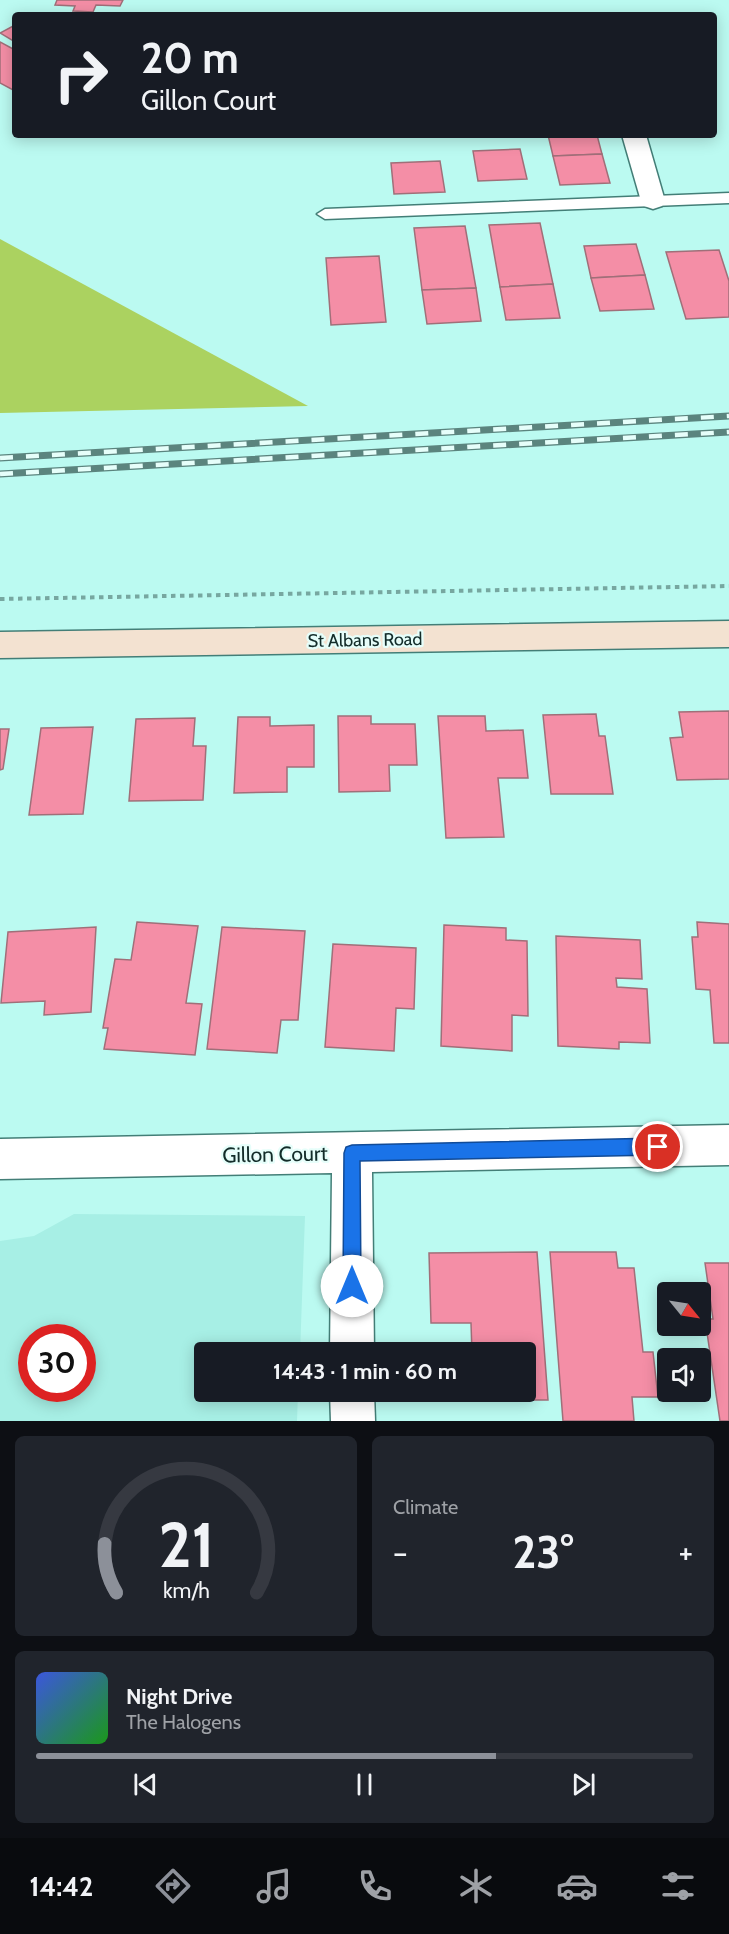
<!DOCTYPE html>
<meta charset="utf-8">
<style>
body{margin:0;font-family:Cabin,sans-serif;background:#20242c;color:#f1f3f6;height:100vh;display:flex;flex-direction:column;font-size:22px;white-space:nowrap}
*{box-sizing:border-box;margin:0}
p{font-size:20px;color:#9ea1a6}
.icon{flex:none;width:33px;height:33px;fill:none;stroke:currentColor;stroke-width:2;stroke-linecap:round;stroke-linejoin:round}
.map{position:relative;height:1421px;overflow:hidden}
.sheet{display:flex;flex-direction:column;gap:15px;padding:15px;background:#0d0f14;flex:1}
.sheet>*{flex:none}
.guide{position:absolute;left:12px;top:12px;width:705px;height:126px;border-radius:6px;box-shadow:0 3px 15px #0003;background:#171b24;color:#f1f3f6;overflow:hidden}
.needle{width:39px;rotate:120deg}
.tools{position:absolute;left:657px;top:1282px;display:grid;gap:12px}
.tools a{display:grid;place-items:center;width:54px;height:54px;border-radius:6px;background:#171b24;box-shadow:0 3px 15px #0003;font-size:30px}
.speed{position:absolute;left:18px;top:1324px;display:flex;gap:12px;font-size:30px;font-weight:700;text-align:center}
.speed>*{display:grid;place-content:center;width:78px;height:78px;border-radius:50%;background:#171b24;box-shadow:0 3px 15px #0003;line-height:1}
.speed .limit{border:9px solid #d22;background:#fff;color:#111}
.pin{position:absolute;display:grid;place-items:center;width:51px;height:51px;color:#fff;margin:-26px;border:3px solid #fff;border-radius:50%;box-shadow:0 2px 6px #0007}
.me{position:absolute;width:66px;margin:-33px;rotate:0deg;stroke-linejoin:round;filter:drop-shadow(0 0 4px #0008)}
.turn{display:flex;align-items:center;gap:21px;height:126px;padding:0 30px;font-size:27px}
.turn .icon{width:78px;height:78px;stroke-width:2.5}
.turn b{display:block;font-size:42px;line-height:51px}
.big{font-size:45px;font-weight:800;line-height:1.1}
.sheet .tile{flex:1;display:flex;flex-direction:column;justify-content:center;gap:9px;min-width:0;padding:0 21px;border-radius:9px;background:#20242c}
.sheet .dial{align-items:center;gap:0}
.dial svg{height:156px;overflow:visible;fill:none;stroke:#363941;stroke-width:7;stroke-linecap:round;text-anchor:middle}
.dial text{fill:#f1f3f6;stroke:none}
.song{display:flex;align-items:center;gap:18px}
.cover{width:72px;height:72px;border-radius:9px;background:linear-gradient(135deg,hsl(230 70% 55%),hsl(120 70% 35%))}
.played{height:6px;border-radius:3px;background:linear-gradient(90deg,#8c9099 70%,#363941 70%)}
.keys{display:flex;justify-content:space-around;direction:ltr}
.heat{display:flex;justify-content:space-between;align-items:center;font-size:33px;direction:ltr}
.sheet .tiles{flex:1;display:grid;gap:15px;grid-template-columns:1fr 1fr}
.tile:last-child{grid-column:span 2}
.trip{position:absolute;left:194px;top:1342px;width:342px;height:60px;border-radius:6px;background:#171b24;box-shadow:0 3px 15px #0003;font-weight:800;line-height:60px;text-align:center}
.menu{display:flex;height:96px;justify-content:space-around;align-items:center;background:#090b0e;color:#9ea1a6}
.menu .icon{width:42px;height:42px}
.menu .selected{color:#8c9099}
.menu b{font-size:27px;color:#f1f3f6}
.map>svg:first-child{display:block}
.built{fill:#a7efe5;fill-rule:evenodd}
.green{fill:#abd260}
.building{fill:#f48ea6;stroke:#a06f79;stroke-width:1.5}
.lines{fill:none;stroke-linecap:round;stroke-linejoin:round}
.lane-casing{stroke:#437e77;stroke-width:3}
.street-casing{stroke:#437e77;stroke-width:3}
.secondary-casing{stroke:#437e77;stroke-width:3}
.path{stroke:#77a7a0;stroke-width:4;stroke-dasharray:4.5 4.5;stroke-linecap:butt}
.lane{fill:#fff;fill-rule:evenodd}
.street{fill:#fff;fill-rule:evenodd}
.secondary{fill:#f3e2d1;fill-rule:evenodd}
.rail-casing{stroke:#5b847e;stroke-width:7}
.rail{stroke:#e6fefa;stroke-width:4.5;stroke-dasharray:13;stroke-linecap:butt}
.route{fill:#1a73e8;stroke:#114b97;stroke-width:1.5}
.labels{text-anchor:middle;dominant-baseline:central;stroke-width:4.5;stroke-linejoin:round;paint-order:stroke}
.street-label{font-size:18px;fill:#132c29;stroke:#e6fefa}
.near-street-label{font-size:21px;fill:#132c29;stroke:#e6fefa}
</style>
<div class="map">
<svg width="729" height="1421" viewBox="0 0 729 1421">
<rect width="100%" height="100%" fill="#bbfaf1"/>
<!-- built -->
<path class="built" d="M 74,1214 L 305,1216 L 300,1353 L 204,1353 L 204,1392 L 298,1392 L 297,1421 L 0,1421 L 0,1241 L 34,1236 ZM 32,1338 L 82,1338 L 82,1389 L 32,1389 Z"/>
<!-- green -->
<polygon class="green" points="0,239 308,406 0,413"/>
<!-- building -->
<g class="building">
<polygon points="57,0 123,0 120,6 96,5 93,12 73,11 75,6 55,5"/>
<polygon points="15,25 15,42 0,33"/>
<polygon points="0,42 15,50 15,89 13,90 0,83"/>
<polygon points="548,135 597,135 602,154 553,156"/>
<polygon points="520,149 527,179 478,181 473,151"/>
<polygon points="602,154 610,183 560,185 553,156"/>
<polygon points="440,161 445,192 394,194 391,163"/>
<polygon points="540,223 553,284 500,287 489,225"/>
<polygon points="465,226 476,288 422,290 414,228"/>
<polygon points="636,244 645,275 591,278 584,246"/>
<polygon points="719,250 729,281 729,317 686,319 666,252"/>
<polygon points="379,256 386,322 331,325 326,258"/>
<polygon points="645,275 654,309 600,311 591,278"/>
<polygon points="553,284 560,318 506,320 500,287"/>
<polygon points="476,288 481,321 427,324 422,290"/>
<polygon points="729,711 729,779 677,780 670,738 683,737 679,712"/>
<polygon points="596,714 599,736 605,736 613,794 551,794 543,715"/>
<polygon points="338,716 371,716 371,724 415,724 417,765 389,765 390,791 339,792"/>
<polygon points="438,716 485,716 486,731 523,730 528,778 498,778 504,837 446,838"/>
<polygon points="238,717 270,717 270,726 314,725 314,767 287,767 287,792 234,793"/>
<polygon points="195,718 193,746 206,746 203,800 129,801 136,719"/>
<polygon points="93,727 83,814 29,815 41,728"/>
<polygon points="0,729 9,729 3,769 0,770"/>
<polygon points="137,922 198,926 186,1003 202,1004 195,1055 104,1049 108,1028 103,1028 115,959 131,960"/>
<polygon points="697,922 729,924 729,1043 714,1043 710,990 696,989 692,937 698,937"/>
<polygon points="444,925 506,928 506,940 527,941 528,1016 512,1015 512,1051 441,1046"/>
<polygon points="96,927 91,1012 44,1015 45,1001 1,1003 8,932"/>
<polygon points="222,927 305,931 298,1020 281,1020 277,1053 207,1049"/>
<polygon points="556,936 640,940 642,979 616,978 617,987 647,989 650,1043 619,1042 619,1049 558,1046"/>
<polygon points="333,944 416,948 414,1009 396,1008 394,1051 325,1047"/>
<polygon points="537,1252 548,1400 475,1400 474,1392 525,1392 525,1353 472,1353 471,1323 431,1323 429,1253"/>
<polygon points="550,1252 616,1252 618,1268 634,1268 643,1352 653,1352 658,1397 632,1397 634,1421 563,1421"/>
<polygon points="705,1263 729,1263 729,1421 720,1421 705,1319 713,1319"/>
</g>
<g class="lines">
<defs>
<polygon id="lane" points="729,193 729,203 325,219 317,214 325,209"/>
<g id="street">
<polygon points="622,135 646,135 665,201 662,206 653,209 644,206 641,201"/>
<polygon points="729,1125 729,1165 372,1172 374,1353 330,1353 332,1173 0,1179 0,1139"/>
<polygon points="330,1392 374,1392 375,1421 331,1421"/>
</g>
<polygon id="secondary" points="729,621 729,647 0,658 0,632"/>
</defs>
<!-- lane casing -->
<use href="#lane" class="lane-casing"/>
<!-- street casing -->
<use href="#street" class="street-casing"/>
<!-- secondary casing -->
<use href="#secondary" class="secondary-casing"/>
<!-- path -->
<polyline class="path" points="0,599 729,586"/>
<!-- lane -->
<use href="#lane" class="lane"/>
<!-- street -->
<use href="#street" class="street"/>
<!-- secondary -->
<use href="#secondary" class="secondary"/>
<defs>
<g id="rail">
<polyline points="0,458 729,416"/>
<polyline points="0,474 729,432"/>
</g>
</defs>
<!-- rail casing -->
<use href="#rail" class="rail-casing"/>
<!-- rail -->
<use href="#rail" class="rail"/>
</g>
<!-- route -->
<polygon class="route" points="658,1138 664,1141 667,1147 664,1152 658,1155 360,1161 361,1286 358,1292 352,1295 346,1292 343,1286 344,1153 346,1147 352,1145"/>
<g class="labels">
<!-- street labels -->
<g class="street-label">
<text transform="translate(365 640) rotate(-1)">St Albans Road</text>
</g>
<!-- near-street labels -->
<g class="near-street-label">
<text transform="translate(275 1154) rotate(-1)">Gillon Court</text>
</g>
</g>
</svg>
<div class="tools">
<a><svg class="needle" viewBox="-14 -14 28 28"><path d="M0-13l5 13h-10z" fill="#e53935"/><path d="M0 13l5-13h-10z" fill="#9ea1a6"/></svg></a>
<a><svg class="icon" aria-label="sound" viewBox="0 0 24 24"><path d="M4 9h4l5-4v14l-5-4H4zM17 9q2 3 0 6"/></svg></a>
</div>
<div class="speed"><div class="limit">30</div></div>
<div class="pin" style="left:658px;top:1147px;background:#d93025"><svg class="icon" aria-label="arrive" viewBox="0 0 24 24"><path d="M6 21V4h12l-3 4 3 4H6"/></svg></div>
<svg class="me" style="left:352px;top:1286px" viewBox="-20 -20 40 40"><circle r="19" fill="#fff"/><path d="M0-13L10 11 0 6-10 11z" fill="#1a73e8"/></svg>
<div class="trip">14:43 · 1 min · 60 m</div>
<div class="guide">
<div class="turn"><svg class="icon" aria-label="right" viewBox="0 0 24 24"><path d="M7 20v-9h11M14 6l5 5-5 5"/></svg><div><b>20 m</b>Gillon Court</div></div>
</div>
</div>
<section class="sheet">
<div class="tiles">
<div class="tile dial"><svg viewBox="0 0 100 80">
<path d="M14 69A42 42 0 1 1 86 69"/>
<path d="M14 69A42 42 0 0 1 8 44" stroke="#8c9099"/>
<text x="50" y="56" font-size="32" font-weight="700">21</text>
<text x="50" y="72" font-size="11">km/h</text>
</svg></div>
<div class="tile"><p>Climate</p>
<div class="heat"><a>−</a><b class="big">23°</b><a>+</a></div>
</div>
<div class="tile">
<div class="song"><i class="cover"></i><div><b>Night Drive</b><p>The Halogens</p></div></div>
<div class="played"></div>
<div class="keys"><svg class="icon" aria-label="previous" viewBox="0 0 24 24"><path d="M18 5L8 12l10 7zM5 5v14"/></svg><svg class="icon" aria-label="pause" viewBox="0 0 24 24"><path d="M8 5v14M16 5v14"/></svg><svg class="icon" aria-label="next" viewBox="0 0 24 24"><path d="M6 5l10 7-10 7zM19 5v14"/></svg></div>
</div>
</div>
</section>
<nav class="menu">
<b>14:42</b>
<svg class="icon selected" aria-label="directions" viewBox="0 0 24 24"><path d="M12 3l9 9-9 9-9-9zM9 14v-3h6M13 9l2 2-2 2"/></svg>
<svg class="icon" aria-label="music" viewBox="0 0 24 24"><path d="M9 18V5l10-2v13"/><circle cx="6" cy="18" r="3"/><circle cx="16" cy="16" r="3"/></svg>
<svg class="icon" aria-label="phone" viewBox="0 0 24 24"><path d="M5 4h4l2 5-3 2q2 4 5 5l2-3 5 2v4C11 20 4 13 5 4z"/></svg>
<svg class="icon" aria-label="climate" viewBox="0 0 24 24"><path d="M12 3v18M4 7l16 10M4 17L20 7"/></svg>
<svg class="icon" aria-label="car" viewBox="0 0 24 24"><path d="M5 17H2v-5l4-1 3-4h7l3 4 3 1v5h-3M9 17h6M6 11h13"/><circle cx="7" cy="17" r="2"/><circle cx="17" cy="17" r="2"/></svg>
<svg class="icon" aria-label="filters" viewBox="0 0 24 24"><path d="M4 7h16M4 17h16"/><circle cx="9" cy="7" r="2"/><circle cx="15" cy="17" r="2"/></svg>
</nav>
